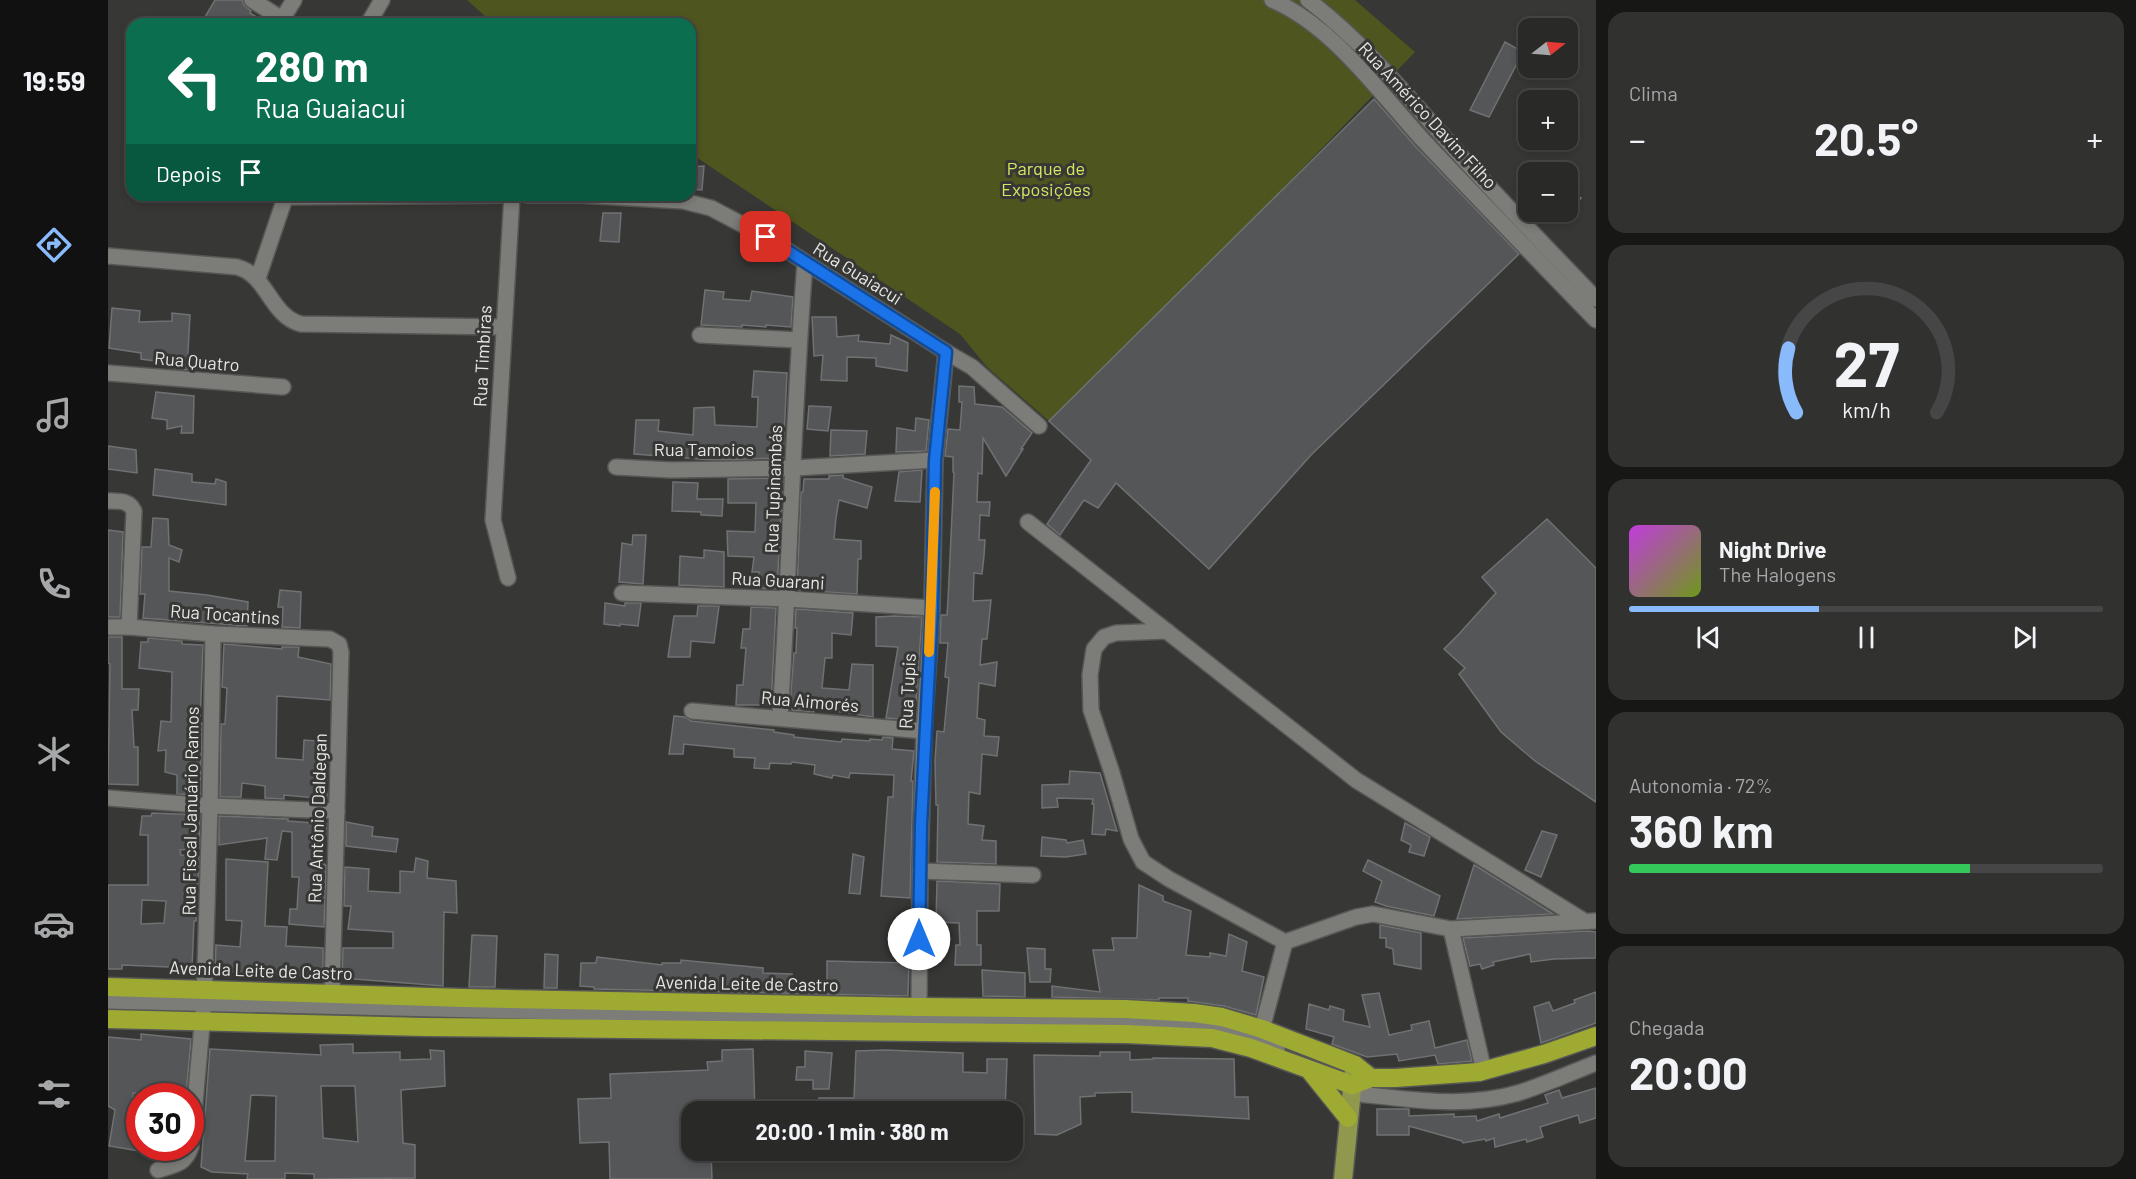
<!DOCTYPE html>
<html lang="pt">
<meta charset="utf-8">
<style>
body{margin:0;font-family:Barlow,sans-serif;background:#313230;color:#f1f3f6;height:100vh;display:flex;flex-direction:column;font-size:22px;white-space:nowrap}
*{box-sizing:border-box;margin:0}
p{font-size:20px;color:#a5a7a8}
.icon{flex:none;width:33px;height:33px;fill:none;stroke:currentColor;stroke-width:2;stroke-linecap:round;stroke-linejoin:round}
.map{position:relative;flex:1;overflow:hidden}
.drawer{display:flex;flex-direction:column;gap:12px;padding:12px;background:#171716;width:540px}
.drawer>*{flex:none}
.top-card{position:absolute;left:18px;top:18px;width:570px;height:183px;border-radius:18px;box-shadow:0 3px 9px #0003,0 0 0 2px #454645;background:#0b6e4f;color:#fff;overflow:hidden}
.needle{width:39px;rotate:73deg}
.buttons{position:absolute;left:1410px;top:18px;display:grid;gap:12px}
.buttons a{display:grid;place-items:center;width:60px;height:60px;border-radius:12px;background:#292a28;box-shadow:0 3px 9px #0003,0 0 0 2px #454645;font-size:30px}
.speed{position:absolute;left:18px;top:1083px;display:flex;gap:12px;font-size:30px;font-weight:700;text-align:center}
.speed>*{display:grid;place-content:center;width:78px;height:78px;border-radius:50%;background:#292a28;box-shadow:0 3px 9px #0003,0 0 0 2px #454645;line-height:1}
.speed .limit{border:9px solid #d22;background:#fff;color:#111}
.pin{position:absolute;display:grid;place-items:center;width:51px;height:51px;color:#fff;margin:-26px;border-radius:12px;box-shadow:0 3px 9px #0006}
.me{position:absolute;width:66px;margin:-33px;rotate:0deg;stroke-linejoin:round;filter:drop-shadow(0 0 4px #0008)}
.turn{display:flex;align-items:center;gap:21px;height:126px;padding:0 30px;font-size:27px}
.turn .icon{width:78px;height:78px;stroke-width:2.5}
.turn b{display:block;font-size:42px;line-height:51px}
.then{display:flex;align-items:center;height:57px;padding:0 30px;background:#0003;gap:12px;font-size:22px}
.big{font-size:45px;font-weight:700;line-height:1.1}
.drawer .card{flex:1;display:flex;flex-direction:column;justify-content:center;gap:9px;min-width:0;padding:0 21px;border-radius:18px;background:#313230}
.drawer .dial{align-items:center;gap:0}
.dial svg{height:156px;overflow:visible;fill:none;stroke:#454645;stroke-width:7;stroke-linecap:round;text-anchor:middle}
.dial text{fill:#f1f3f6;stroke:none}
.song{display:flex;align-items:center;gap:18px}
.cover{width:72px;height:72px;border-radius:9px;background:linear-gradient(135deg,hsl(290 70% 55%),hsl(80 70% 35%))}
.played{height:6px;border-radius:3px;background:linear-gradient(90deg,#89bafc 40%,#454645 40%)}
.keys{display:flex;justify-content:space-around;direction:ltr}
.heat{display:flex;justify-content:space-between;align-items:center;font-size:33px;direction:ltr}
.charge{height:9px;border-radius:4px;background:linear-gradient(90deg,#34c759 72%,#454645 0)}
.trip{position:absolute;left:573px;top:1101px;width:342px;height:60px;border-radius:18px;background:#292a28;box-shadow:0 3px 9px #0003,0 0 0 2px #454645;font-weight:700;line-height:60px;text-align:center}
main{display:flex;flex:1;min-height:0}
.tab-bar{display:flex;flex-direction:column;width:108px;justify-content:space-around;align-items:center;background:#101110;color:#a5a7a8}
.tab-bar .icon{width:42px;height:42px}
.tab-bar .active{color:#89bafc}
.tab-bar b{font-size:27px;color:#f1f3f6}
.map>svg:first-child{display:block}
.green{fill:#4f551e}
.building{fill:#545658;stroke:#6f7173;stroke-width:1.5;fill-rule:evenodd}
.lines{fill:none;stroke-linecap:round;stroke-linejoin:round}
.street-casing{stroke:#575755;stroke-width:18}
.primary-casing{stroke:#575755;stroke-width:21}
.highway-casing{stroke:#575755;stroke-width:21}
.street{stroke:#7c7c79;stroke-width:15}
.primary{stroke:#90984e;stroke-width:18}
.highway{stroke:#9eaa32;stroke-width:18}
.route-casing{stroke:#114b97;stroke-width:15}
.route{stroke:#1a73e8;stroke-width:10}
.slow{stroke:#f59e0b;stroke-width:10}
.labels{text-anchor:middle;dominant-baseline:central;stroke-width:6;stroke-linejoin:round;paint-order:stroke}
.street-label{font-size:18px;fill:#e7e7e6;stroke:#373835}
.park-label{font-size:18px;fill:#d7e660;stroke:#373835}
</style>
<main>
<nav class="tab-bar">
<b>19:59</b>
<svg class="icon active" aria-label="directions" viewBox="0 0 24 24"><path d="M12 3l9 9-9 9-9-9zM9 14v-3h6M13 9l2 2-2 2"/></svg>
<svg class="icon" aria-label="music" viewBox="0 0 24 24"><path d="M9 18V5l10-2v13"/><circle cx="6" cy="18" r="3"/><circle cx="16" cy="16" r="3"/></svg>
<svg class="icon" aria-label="phone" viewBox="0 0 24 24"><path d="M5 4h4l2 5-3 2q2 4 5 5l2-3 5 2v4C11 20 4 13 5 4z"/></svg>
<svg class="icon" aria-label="climate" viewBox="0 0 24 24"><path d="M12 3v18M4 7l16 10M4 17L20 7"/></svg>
<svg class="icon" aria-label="car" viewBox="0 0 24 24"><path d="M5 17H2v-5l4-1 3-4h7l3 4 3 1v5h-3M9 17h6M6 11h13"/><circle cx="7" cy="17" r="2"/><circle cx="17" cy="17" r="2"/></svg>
<svg class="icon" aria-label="filters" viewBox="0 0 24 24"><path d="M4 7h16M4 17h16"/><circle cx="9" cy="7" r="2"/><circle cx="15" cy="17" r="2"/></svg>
</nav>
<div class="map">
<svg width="1488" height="1179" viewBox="0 0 1488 1179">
<rect width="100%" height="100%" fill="#373835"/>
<!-- green -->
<polygon class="green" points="359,0 1247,0 1307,52 1078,289 941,421 879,367 852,334 582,153 582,24 386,24"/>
<!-- building -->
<g class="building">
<polygon points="107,0 134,0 136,5 143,11 142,13 160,24 107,24 97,17"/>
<polygon points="1397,42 1415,52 1381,117 1362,110"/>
<polygon points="1266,99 1307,146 1411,254 1203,455 1101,569 1008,483 990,508 976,500 952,535 939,524 983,460 941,421"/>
<polygon points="596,166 594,190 582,189 582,167"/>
<polygon points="1460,187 1473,198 1460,214"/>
<polygon points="495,213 513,213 511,242 492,241"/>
<polygon points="597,290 616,292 615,299 642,301 644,291 685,297 683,327 658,325 658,327 634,325 634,327 593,325"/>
<polygon points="4,308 32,311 31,322 64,321 64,313 82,315 79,370 61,368 61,363 33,359 33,353 1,348"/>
<polygon points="704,317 728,317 729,337 751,335 750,341 782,344 783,335 800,343 799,371 768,366 768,358 739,357 739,381 713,380 715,355 706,356"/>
<polygon points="646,371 679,373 675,458 605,460 526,454 528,420 551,420 550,431 585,435 586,408 606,407 607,425 649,427 650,397 644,397"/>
<polygon points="851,386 866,387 867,404 894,407 924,433 913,449 915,449 898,476 875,438 874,474 870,473 869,502 882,502 881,516 872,515 871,540 877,540 876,556 874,574 866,573 865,601 883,600 879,639 874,639 872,665 889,662 887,686 871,683 869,718 877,720 876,736 891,737 889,756 874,754 872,794 861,792 860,824 876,826 874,840 888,841 888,864 829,862 830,805 828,805 827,761 829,731 836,732 841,678 837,677 840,643 832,643 833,615 839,615 840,600 846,473 845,472 845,457 837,456 840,429 852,430 854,402 851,402"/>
<polygon points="48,392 86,396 85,433 73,433 74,426 59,429 59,420 44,418"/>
<polygon points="701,406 723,407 720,431 699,429"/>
<polygon points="808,418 821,420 818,451 788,452 789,428 807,431"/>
<polygon points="723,430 759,431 757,454 722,456"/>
<polygon points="0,446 28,450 29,473 0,469"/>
<polygon points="47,469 84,474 84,482 107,484 108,479 118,482 118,505 45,495"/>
<polygon points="814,470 812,502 787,501 791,472"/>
<polygon points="735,475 735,478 764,487 759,508 731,500 728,518 726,539 753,541 753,559 750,559 749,594 689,590 693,492 695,492 696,479 721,479 721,476"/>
<polygon points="675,478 669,589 651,588 651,572 644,572 646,557 620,556 619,531 647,532 648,503 620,503 620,479"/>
<polygon points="565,482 590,483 589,499 615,499 614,516 593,515 593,512 564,511"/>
<polygon points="45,518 60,519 61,545 74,550 71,562 61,558 61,591 99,595 140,602 139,626 35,618 37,594 32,594 34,547 43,547"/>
<polygon points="1439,519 1488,568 1488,802 1427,761 1393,732 1351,674 1357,668 1336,649 1350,635 1388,593 1374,577"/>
<polygon points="0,530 15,532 12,617 0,617"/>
<polygon points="525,535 538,535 535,584 511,582 514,543 524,545"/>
<polygon points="596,550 616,552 616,587 571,585 572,556 596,558"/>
<polygon points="172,590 193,592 192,628 174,627 175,607 170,607"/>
<polygon points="497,603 517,606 517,603 533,603 530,626 512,624 512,626 496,624"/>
<polygon points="590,606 611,606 606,643 583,641 582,657 560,657 566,616 589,616"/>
<polygon points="643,607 668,608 663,705 628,705 629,685 635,685 638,648 633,648 635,629 642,629"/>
<polygon points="688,609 745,613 743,635 724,633 724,658 717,658 714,688 741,690 744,664 765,665 765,717 706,708 706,712 684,710 684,705 682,705 686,653 688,653 689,628 687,628"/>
<polygon points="786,616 814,617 808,701 805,701 803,720 778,718 790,647 768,646 768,617"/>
<polygon points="0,637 14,637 14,689 31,689 30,710 24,710 26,747 30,747 30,785 0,784 2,664 0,663"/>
<polygon points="40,638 74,641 74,644 95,645 92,723 94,723 92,795 69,794 69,775 57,772 58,750 50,751 53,721 63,722 64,672 31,668 33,642 40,642"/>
<polygon points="116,644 174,649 174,647 191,647 190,657 223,664 222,700 169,696 168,758 195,760 196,740 220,742 219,799 176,795 176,799 157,798 157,786 134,783 133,797 112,797 113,724 117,724 119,688 114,687"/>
<polygon points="566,716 577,717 583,721 666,730 666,732 686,735 686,737 733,742 734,739 762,741 762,739 774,740 775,737 785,738 784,749 806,751 803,781 805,781 802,898 773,896 780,797 785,797 786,775 742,773 741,778 725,775 724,778 706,774 707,765 684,762 683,764 662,763 661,769 646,768 647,758 626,757 626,749 576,744 575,754 561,754"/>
<polygon points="962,771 992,773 1009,831 998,829 997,835 984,834 986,804 984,804 985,799 949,798 950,807 934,808 934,785 961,784"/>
<path d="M 44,813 L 92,815 L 91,848 L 72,850 L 73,855 L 91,856 L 89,903 L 88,921 L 86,921 L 84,968 L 14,965 L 14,969 L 0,969 L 0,885 L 40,885 L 40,835 L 32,835 L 34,816 L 43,816 ZM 34,900 L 58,901 L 56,923 L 33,924 Z"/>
<polygon points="111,816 180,819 180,821 219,824 216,848 216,865 218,865 216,927 181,924 182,909 189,909 191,877 184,877 184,832 174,831 169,860 157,859 159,838 111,845"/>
<polygon points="238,822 265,827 264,836 290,839 288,852 238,846"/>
<polygon points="1297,823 1322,837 1316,856 1301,852 1303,845 1293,840"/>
<polygon points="1434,831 1449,835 1433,877 1417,870"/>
<polygon points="934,837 958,840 959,843 975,840 978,854 958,857 933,856"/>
<polygon points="745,854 756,857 752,894 741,893"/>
<polygon points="308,858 320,861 319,878 348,881 349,913 336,912 335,986 234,978 235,948 285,948 285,932 240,929 243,906 236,906 237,867 261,869 260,891 292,893 292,871 306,872"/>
<polygon points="118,859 160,862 157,926 179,927 178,946 215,948 215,977 107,971 108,945 132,947 134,921 118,920"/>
<polygon points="1260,860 1332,896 1326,916 1278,906 1267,902 1274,881 1255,871"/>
<polygon points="1366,865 1368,866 1445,914 1349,919"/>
<polygon points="829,881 892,884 891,911 869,911 869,945 873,945 873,965 847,965 848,945 852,945 851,923 828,922"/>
<polygon points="1031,885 1055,896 1055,901 1083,911 1078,955 1102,957 1102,953 1118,956 1121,934 1139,942 1134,971 1156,977 1148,1015 1116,1006 1080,1001 1080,998 1051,998 1051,1000 944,997 944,986 992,992 985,950 1006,950 1004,938 1029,938"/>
<polygon points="1272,925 1313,933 1313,969 1286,964 1285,949 1278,947 1278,938 1272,938"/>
<polygon points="1479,931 1488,932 1488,958 1446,959 1423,962 1422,954 1385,962 1386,965 1374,969 1372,964 1362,966 1355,938"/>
<polygon points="364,935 389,936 387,987 361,987"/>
<polygon points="919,948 937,949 937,969 943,969 942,982 922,982"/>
<polygon points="437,954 450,955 449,988 436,988"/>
<polygon points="489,957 554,965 554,963 573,963 573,960 655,968 655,973 684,974 686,984 719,983 719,961 801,963 800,996 486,989 486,987 472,986 473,963 488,963"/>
<polygon points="874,970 917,973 917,997 875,996"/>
<polygon points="1488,992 1488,1023 1433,1043 1426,1007 1441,1002 1445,1011 1467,1003 1466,1000"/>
<polygon points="1271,993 1281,1035 1304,1030 1303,1025 1321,1021 1327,1048 1359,1040 1364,1061 1330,1064 1327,1055 1291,1061 1289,1054 1259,1057 1224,1044 1226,1037 1198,1029 1201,1004 1221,1010 1222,1006 1236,1010 1235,1021 1262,1027 1254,995"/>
<polygon points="33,1034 83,1039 78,1096 55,1096 55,1095 25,1093 23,1124 32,1126 32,1151 1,1146 7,1110 0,1106 0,1037 33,1040"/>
<path d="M 245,1044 L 245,1053 L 292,1052 L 292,1060 L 323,1059 L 322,1050 L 336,1051 L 337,1086 L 293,1090 L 295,1143 L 307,1145 L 307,1178 L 206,1179 L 206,1174 L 177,1173 L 177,1179 L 139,1179 L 140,1174 L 104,1172 L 93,1167 L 102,1049 L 213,1055 L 212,1045 ZM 213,1086 L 247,1086 L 250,1142 L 215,1138 ZM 143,1095 L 168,1096 L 167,1161 L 137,1161 Z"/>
<polygon points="645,1049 647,1112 584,1112 584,1150 603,1150 604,1179 502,1179 501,1142 472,1143 470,1099 503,1098 502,1074 600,1070 599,1062 614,1061 614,1050"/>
<polygon points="777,1050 855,1053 855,1072 879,1073 879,1059 899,1059 897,1112 855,1109 855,1112 711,1112 711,1098 746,1098 748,1051"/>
<polygon points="697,1051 724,1053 721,1089 705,1089 705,1080 688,1080 689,1067 697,1067"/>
<polygon points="992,1052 1022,1052 1022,1060 1045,1059 1045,1058 1126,1059 1127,1097 1140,1097 1141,1119 1024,1112 1024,1092 987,1093 987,1096 972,1097 973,1124 949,1135 927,1134 926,1055 992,1056"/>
<polygon points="1488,1088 1488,1118 1472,1123 1470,1115 1432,1127 1435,1137 1419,1142 1418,1139 1387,1147 1386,1138 1378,1141 1377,1139 1355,1143 1354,1141 1301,1126 1301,1135 1269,1135 1269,1109 1301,1109 1301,1116 1346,1114 1346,1117 1368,1116 1369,1121 1391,1114 1392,1118 1440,1103 1437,1095 1451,1090 1454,1098"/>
<polygon points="736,1150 770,1150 769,1162 735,1160"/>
</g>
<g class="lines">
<defs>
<g id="street">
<polyline points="144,0 174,19"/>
<path d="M 1164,0 C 1225,26 1270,91 1314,139 C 1371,200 1430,260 1488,320"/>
<path d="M 1200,0 C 1257,43 1302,100 1350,153 C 1395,203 1442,251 1488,299"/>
<polyline points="171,24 186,0"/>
<polyline points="260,24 274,0"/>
<polyline points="419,195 472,195 575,201 603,208 658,237 838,352 864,367 931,426"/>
<polyline points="177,197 400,195"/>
<path d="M 0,256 L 129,267 C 160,275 162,316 193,324 L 395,327"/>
<polyline points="150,278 178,195"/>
<polyline points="592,335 691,340"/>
<polyline points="0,373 175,387"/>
<polyline points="508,467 563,470 686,468 827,460"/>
<path d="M 0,501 C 11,501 21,500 26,511 L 21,627"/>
<polyline points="920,522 1248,780 1476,921"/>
<polyline points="400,578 385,520 404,195"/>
<polyline points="514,593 680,599 824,608"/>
<polyline points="0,627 21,627 105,634 222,639 231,644 233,652 224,993"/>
<polyline points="1059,631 1008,633 996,637 986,649 982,675 983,710 1004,773 1023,839 1035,862 1061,879 1177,942 1248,917 1265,914 1343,929 1488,921"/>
<polyline points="584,711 816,731"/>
<path d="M 672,717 C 682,566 685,414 697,263"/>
<polyline points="0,798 102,806 229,811"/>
<polyline points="812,871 925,875"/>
<polyline points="1343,929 1375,1067 1371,1072"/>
<polyline points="0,1001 817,1021 1110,1024 1169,1049"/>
<polyline points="815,1016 811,1007 812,871 816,731 824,608 827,460 838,352"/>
<polyline points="1154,1029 1177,942"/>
<path d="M 1243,1093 C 1298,1099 1355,1109 1410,1093 C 1436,1085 1462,1073 1488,1063"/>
<path d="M 50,1170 C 66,1165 77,1165 83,1147 L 96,1003 L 102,806 L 105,634"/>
</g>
<polyline id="primary" points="1235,1179 1246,1070"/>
<g id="highway">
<polyline points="0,987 355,998 811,1007 1017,1009 1086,1013 1114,1017 1154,1029 1247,1065 1263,1078"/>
<polyline points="0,1019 317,1027 1018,1034 1104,1038 1143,1048 1244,1085 1263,1078 1287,1078 1371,1072 1436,1054 1488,1036"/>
<polyline points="1203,1072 1240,1118"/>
</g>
</defs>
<!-- street casing -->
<use href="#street" class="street-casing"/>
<!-- primary casing -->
<use href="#primary" class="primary-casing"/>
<!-- highway casing -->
<use href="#highway" class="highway-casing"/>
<!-- street -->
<use href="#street" class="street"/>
<!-- primary -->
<use href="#primary" class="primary"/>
<!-- highway -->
<use href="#highway" class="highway"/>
</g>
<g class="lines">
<defs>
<polyline id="route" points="658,237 838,352 827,460 824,608 813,825 811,939"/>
</defs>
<!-- route casing -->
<use href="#route" class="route-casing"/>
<!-- route -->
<use href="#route" class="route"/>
<!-- slow -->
<polyline class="slow" points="821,652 827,492"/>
</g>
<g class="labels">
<!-- street labels -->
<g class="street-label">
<text transform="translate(1320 115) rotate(47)">Rua Américo Davim Filho</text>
<text transform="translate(750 273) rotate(32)">Rua Guaiacui</text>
<text transform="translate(374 356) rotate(-87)">Rua Timbiras</text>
<text transform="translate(89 361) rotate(5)">Rua Quatro</text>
<text x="596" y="449">Rua Tamoios</text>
<text transform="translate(665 489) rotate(-88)">Rua Tupinambás</text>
<text transform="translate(670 580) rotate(3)">Rua Guarani</text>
<text transform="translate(117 614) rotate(4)">Rua Tocantins</text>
<text transform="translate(799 691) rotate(-87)">Rua Tupis</text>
<text transform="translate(702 701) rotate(5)">Rua Aimorés</text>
<text transform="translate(82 811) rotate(-89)">Rua Fiscal Januário Ramos</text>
<text transform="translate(209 818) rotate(-88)">Rua Antônio Daldegan</text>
<text transform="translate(153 970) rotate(2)">Avenida Leite de Castro</text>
<text transform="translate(639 983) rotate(1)">Avenida Leite de Castro</text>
</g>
<!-- park labels -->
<g class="park-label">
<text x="938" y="168">Parque de<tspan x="938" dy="21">Exposições</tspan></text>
</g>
</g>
</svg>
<div class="buttons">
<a><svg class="needle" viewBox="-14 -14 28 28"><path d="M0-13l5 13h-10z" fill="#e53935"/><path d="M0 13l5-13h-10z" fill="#a5a7a8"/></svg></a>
<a>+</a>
<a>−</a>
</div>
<div class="speed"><div class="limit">30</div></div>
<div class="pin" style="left:658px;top:237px;background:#d93025"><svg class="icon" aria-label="arrive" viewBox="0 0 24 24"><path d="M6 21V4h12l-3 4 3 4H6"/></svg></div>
<svg class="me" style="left:811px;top:939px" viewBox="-20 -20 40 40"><circle r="19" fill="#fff"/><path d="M0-13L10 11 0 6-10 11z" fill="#1a73e8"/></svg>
<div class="trip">20:00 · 1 min · 380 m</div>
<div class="top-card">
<div class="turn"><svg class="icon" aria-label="left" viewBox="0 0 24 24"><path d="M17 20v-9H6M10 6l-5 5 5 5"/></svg><div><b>280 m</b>Rua Guaiacui</div></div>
<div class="then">Depois<svg class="icon" aria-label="arrive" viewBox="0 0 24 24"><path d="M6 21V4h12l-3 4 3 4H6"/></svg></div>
</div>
</div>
<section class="drawer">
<div class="card"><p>Clima</p>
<div class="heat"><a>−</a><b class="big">20.5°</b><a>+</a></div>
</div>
<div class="card dial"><svg viewBox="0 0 100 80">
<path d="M14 69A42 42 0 1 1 86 69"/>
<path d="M14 69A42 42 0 0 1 10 36" stroke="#89bafc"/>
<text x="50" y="56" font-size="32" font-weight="700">27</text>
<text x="50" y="72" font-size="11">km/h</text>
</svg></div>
<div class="card">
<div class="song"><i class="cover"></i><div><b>Night Drive</b><p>The Halogens</p></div></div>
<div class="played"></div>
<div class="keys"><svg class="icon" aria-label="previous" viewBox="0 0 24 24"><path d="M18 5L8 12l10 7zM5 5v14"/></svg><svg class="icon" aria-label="pause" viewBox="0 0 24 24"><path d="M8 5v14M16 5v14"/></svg><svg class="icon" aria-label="next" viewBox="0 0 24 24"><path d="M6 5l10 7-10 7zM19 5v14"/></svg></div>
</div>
<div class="card"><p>Autonomia · 72%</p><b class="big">360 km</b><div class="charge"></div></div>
<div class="card"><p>Chegada</p><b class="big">20:00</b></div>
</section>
</main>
